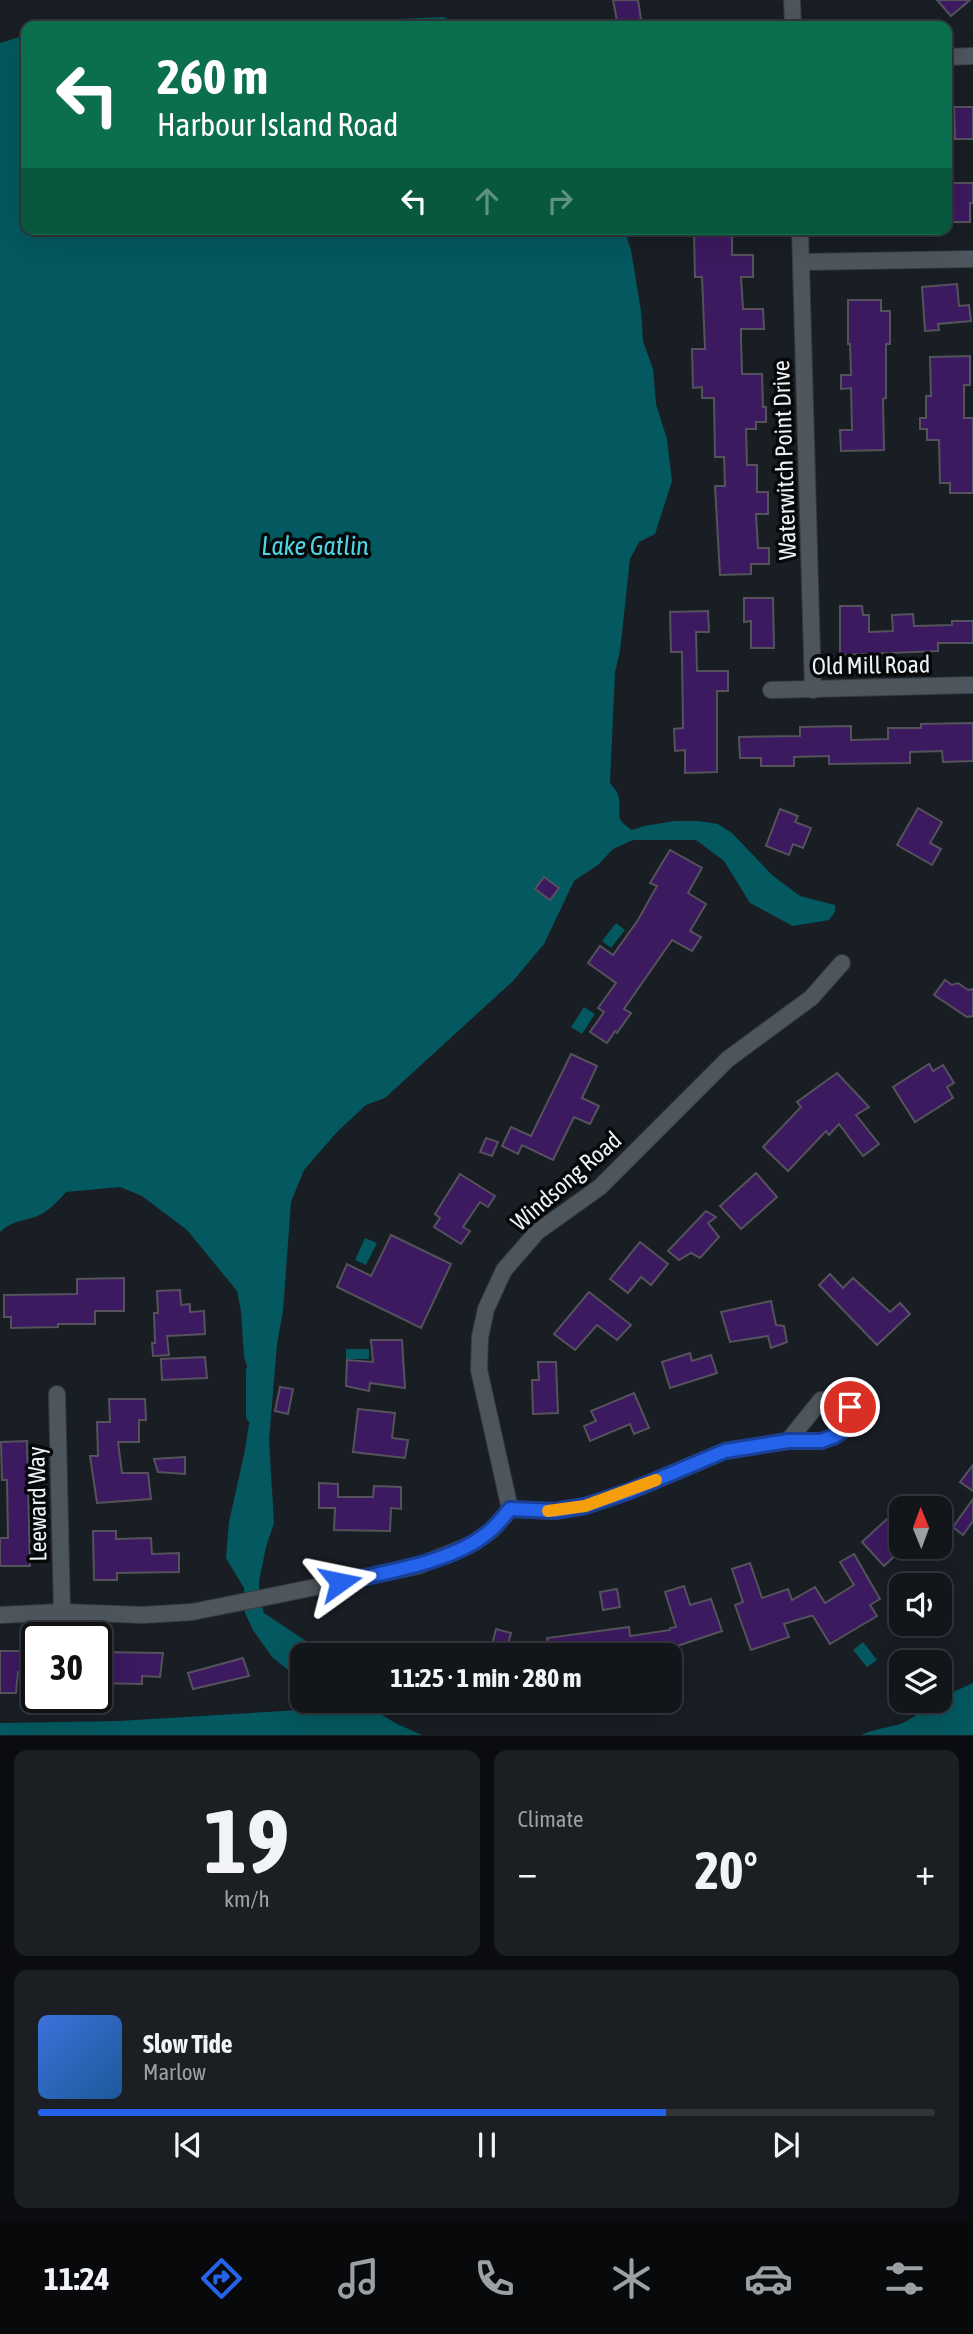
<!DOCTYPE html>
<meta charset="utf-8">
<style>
body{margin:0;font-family:"Asap Condensed",sans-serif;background:#1b1f24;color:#f1f3f6;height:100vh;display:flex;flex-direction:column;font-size:26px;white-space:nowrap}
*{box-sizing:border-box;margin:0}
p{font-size:23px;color:#9c9fa3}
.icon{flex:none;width:38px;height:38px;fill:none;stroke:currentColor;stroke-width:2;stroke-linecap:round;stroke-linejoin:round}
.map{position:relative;height:1736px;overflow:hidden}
.details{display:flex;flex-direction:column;gap:14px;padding:14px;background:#0a0c0f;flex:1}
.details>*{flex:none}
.guide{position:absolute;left:21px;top:21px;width:931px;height:214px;border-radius:14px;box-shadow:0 7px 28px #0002,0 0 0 2px #31353a;background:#0b6e4f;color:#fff;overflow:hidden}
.needle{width:46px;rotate:359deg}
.tools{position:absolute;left:889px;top:1496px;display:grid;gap:14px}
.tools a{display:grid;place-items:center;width:63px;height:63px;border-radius:14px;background:#12161b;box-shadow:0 7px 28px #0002,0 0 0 2px #31353a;font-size:35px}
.speed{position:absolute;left:21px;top:1622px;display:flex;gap:14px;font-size:35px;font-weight:700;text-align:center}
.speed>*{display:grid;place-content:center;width:91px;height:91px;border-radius:50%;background:#12161b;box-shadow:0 7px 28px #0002,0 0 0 2px #31353a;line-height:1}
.speed .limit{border:4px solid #111;border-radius:10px;background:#fff;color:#111}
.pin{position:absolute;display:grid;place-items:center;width:60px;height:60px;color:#fff;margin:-30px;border:4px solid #fff;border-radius:50%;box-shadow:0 2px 7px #0007}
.me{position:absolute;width:77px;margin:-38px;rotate:78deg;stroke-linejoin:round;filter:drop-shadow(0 0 5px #0008)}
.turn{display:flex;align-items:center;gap:24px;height:147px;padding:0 21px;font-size:32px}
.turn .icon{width:91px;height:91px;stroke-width:2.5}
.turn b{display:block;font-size:49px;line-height:60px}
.lanes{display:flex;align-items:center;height:66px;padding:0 21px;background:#0003;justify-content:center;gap:35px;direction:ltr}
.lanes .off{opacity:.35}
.big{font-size:52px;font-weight:700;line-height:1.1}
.details .card{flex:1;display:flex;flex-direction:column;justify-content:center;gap:10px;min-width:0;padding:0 24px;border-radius:14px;background:#1b1f24}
.details .dial{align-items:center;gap:0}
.dial b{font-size:91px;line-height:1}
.song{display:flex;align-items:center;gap:21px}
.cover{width:84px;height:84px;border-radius:10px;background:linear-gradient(135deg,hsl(220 70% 55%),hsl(210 70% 35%))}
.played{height:7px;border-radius:4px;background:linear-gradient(90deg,#2563eb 70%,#31353a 70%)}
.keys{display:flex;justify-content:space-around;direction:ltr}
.heat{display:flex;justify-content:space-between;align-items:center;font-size:38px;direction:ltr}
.details .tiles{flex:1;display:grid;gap:14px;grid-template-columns:1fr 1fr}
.card:last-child{grid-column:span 2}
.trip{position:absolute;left:290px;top:1643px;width:392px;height:70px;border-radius:14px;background:#12161b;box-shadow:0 7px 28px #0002,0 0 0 2px #31353a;font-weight:700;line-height:70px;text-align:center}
.dock{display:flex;height:112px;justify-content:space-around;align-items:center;background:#07090b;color:#9c9fa3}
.dock .icon{width:49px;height:49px}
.dock .selected{color:#2563eb}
.dock b{font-size:32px;color:#f1f3f6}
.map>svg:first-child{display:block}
.water{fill:#04585f}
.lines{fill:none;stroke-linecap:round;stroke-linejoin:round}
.canal{stroke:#04585f;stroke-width:14}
.building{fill:#3b1a5f;stroke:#55525b;stroke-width:2}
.minor-casing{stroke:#373b40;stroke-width:18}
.minor{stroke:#4e565d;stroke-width:16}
.route-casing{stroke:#184099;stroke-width:18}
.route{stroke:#2563eb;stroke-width:12}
.slow{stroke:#f59e0b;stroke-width:12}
.labels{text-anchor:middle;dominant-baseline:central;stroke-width:7;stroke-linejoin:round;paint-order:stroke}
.street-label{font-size:24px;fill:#ecf1f5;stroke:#06080a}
.water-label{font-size:26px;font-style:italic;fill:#4cd6e4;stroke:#06080a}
</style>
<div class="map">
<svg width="973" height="1736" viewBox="0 0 973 1736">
<rect width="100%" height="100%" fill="#181e24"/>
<!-- water -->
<g class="water">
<polygon points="443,17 468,26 360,26 377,20"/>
<path d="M 26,35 L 26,229 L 624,229 L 631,250 L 641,311 L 643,341 L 653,369 L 656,404 L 667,439 L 672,481 L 655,534 L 639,542 L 630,559 L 620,651 L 615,672 L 610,783 C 614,788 619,793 619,799 C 621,817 614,818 632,830 L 644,826 L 675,821 L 698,821 L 718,824 L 732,833 L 772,875 L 800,896 L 835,905 L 835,912 L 829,920 L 793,926 L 750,903 L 724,861 L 696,840 L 633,840 L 613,849 L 598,865 L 574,881 L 544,944 L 513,981 L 385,1098 L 366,1105 L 337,1132 L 304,1170 L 291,1202 L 283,1311 L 277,1344 L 269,1440 L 274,1523 L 266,1547 L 259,1581 L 259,1593 L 264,1613 L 309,1643 L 318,1655 L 303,1656 L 303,1682 L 272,1657 L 253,1630 L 245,1613 L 244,1588 L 226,1558 L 229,1522 L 245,1450 L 254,1391 L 244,1356 L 241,1312 L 237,1291 L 187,1230 L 142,1196 L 120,1187 L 66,1192 C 57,1202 48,1212 35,1217 C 20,1222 14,1220 0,1232 L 0,43 Z"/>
<polygon points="616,923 625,930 611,948 602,941"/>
<polygon points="584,1007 595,1014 582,1034 571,1027"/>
<polygon points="365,1238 377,1243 366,1265 355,1260"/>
<rect x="346" y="1349" width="23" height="10"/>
<polygon points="863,1642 877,1660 867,1667 853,1650"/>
<path d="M 973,1683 L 973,1735 L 861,1735 C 874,1729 887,1728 900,1724 C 913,1719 923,1710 934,1701 L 940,1701 L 940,1698 Z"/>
<polygon points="304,1701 359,1701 397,1724 422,1735 0,1735 0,1723 118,1721 300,1710"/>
</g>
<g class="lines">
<!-- canal -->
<polyline class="canal" points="253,1416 253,1370"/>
</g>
<!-- building -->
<g class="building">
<polygon points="613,0 638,0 642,26 618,26"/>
<polygon points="937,0 970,0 951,16"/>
<polygon points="954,107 973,107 973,139 955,139"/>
<polygon points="947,183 973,183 973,203 970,203 970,222 947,222"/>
<polygon points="732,232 732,255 753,255 753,277 741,277 743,309 763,309 764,329 741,329 741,340 742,374 762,374 763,407 766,407 766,422 756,422 756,429 746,429 747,465 757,465 757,492 768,492 768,514 756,514 758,548 769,548 769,564 751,564 751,574 720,575 715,486 725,486 724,457 715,457 714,398 702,398 702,387 693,388 692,349 705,349 702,277 695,277 694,233"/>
<polygon points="957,284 959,306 969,305 971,321 938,324 939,330 925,331 922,287"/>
<polygon points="848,300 881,300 881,311 890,311 890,344 886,344 886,398 883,399 884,450 841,451 840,430 852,430 851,388 841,389 841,375 851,375 850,344 848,344"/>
<polygon points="970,356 970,385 964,385 964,418 973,418 973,493 950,493 950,483 940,483 939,440 927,440 927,429 920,429 920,418 926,418 926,396 931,396 930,357"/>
<polygon points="744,598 773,598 774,648 751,648 751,621 744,622"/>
<polygon points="840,606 862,606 863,615 869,615 869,632 893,631 892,615 913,614 914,626 952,625 952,621 973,621 973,643 938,643 938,651 840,655"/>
<polygon points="708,611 709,632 696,632 697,671 728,671 728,691 717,691 717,772 685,773 685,750 675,751 674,729 683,728 682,652 671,652 670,612"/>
<polygon points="973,723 973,761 943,762 942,751 910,752 910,763 829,764 829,756 794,757 794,766 761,766 761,758 740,758 739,737 800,736 800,727 851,726 851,740 888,739 888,728 921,728 921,724"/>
<polygon points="918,808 942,822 930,843 941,849 932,865 897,845"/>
<polygon points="780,809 798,816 795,822 811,828 803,848 793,844 789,855 766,846"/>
<polygon points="670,850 702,868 688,893 706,904 690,931 701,937 692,951 672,940 624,1009 631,1013 617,1033 615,1031 607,1043 590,1032 604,1012 598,1008 616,983 588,963 600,946 613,955 638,920 657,886 650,883"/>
<polygon points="544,877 559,888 550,900 535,889"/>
<polygon points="945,980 952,985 958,983 968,990 973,989 973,1016 967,1017 934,995"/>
<polygon points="571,1054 597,1066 582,1098 599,1106 590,1124 574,1117 553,1160 522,1145 518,1154 502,1146 511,1127 531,1136"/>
<polygon points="929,1064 933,1071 943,1065 954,1083 947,1087 953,1098 915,1122 893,1087"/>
<polygon points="837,1073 869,1107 856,1115 879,1144 863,1156 839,1124 829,1135 826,1131 788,1171 763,1147 801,1107 797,1102"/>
<polygon points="486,1138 498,1142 492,1156 480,1152"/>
<polygon points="756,1173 777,1197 741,1229 720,1206"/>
<polygon points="460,1174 495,1196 488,1207 480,1202 463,1227 470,1231 461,1244 434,1227 440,1218 435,1214"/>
<polygon points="706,1211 716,1217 708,1223 719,1237 700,1258 691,1253 679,1260 668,1251"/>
<polygon points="391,1235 451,1264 421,1328 337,1287 347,1264 371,1276"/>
<polygon points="640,1242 668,1264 651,1285 641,1277 628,1293 610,1279"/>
<polygon points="830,1274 843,1288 853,1278 890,1312 900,1303 910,1314 877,1345 819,1285"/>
<polygon points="124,1278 124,1311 95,1311 95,1324 58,1324 58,1327 11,1328 11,1317 4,1317 4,1295 77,1294 77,1279"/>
<polygon points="180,1290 181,1305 190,1304 190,1312 204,1311 205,1334 167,1336 169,1355 153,1356 152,1343 155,1343 154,1313 158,1313 157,1291"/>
<polygon points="589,1292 631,1325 617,1340 597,1325 575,1350 554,1334"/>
<polygon points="771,1301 776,1325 784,1326 787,1342 771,1348 768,1336 730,1342 721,1312"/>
<polygon points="371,1340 402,1340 405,1388 370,1383 369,1391 346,1386 347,1360 373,1362"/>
<polygon points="690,1353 692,1361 711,1355 717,1373 670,1388 662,1362"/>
<polygon points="205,1357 207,1378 162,1380 161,1359"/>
<polygon points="538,1362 556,1362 558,1413 533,1414 532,1380 539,1380"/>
<polygon points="280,1387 293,1389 288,1414 275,1411"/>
<polygon points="634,1393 649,1428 634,1434 630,1424 590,1441 584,1426 596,1421 591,1411"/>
<polygon points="109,1399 145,1399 146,1420 139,1420 139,1442 118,1442 122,1473 148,1473 151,1499 97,1503 90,1456 98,1456 97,1422 110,1422"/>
<polygon points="358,1409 395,1413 392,1438 408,1440 405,1458 353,1452"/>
<polygon points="27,1441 30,1566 0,1566 0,1538 8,1538 7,1480 2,1480 1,1442"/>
<polygon points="185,1457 185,1474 158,1472 154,1459"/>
<polygon points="973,1465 973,1491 960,1482"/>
<polygon points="319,1483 338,1484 338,1497 373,1497 374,1486 401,1487 401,1509 391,1508 390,1531 334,1530 335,1508 319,1508"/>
<polygon points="973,1499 973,1521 963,1535 953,1527"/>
<polygon points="901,1506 901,1550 884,1566 862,1542"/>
<polygon points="93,1531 116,1531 116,1539 151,1538 152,1554 179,1553 179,1572 117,1573 117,1580 94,1580"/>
<polygon points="854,1554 880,1599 870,1605 877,1616 830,1644 813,1616 810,1616 784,1624 789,1637 751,1650 735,1605 743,1602 732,1569 750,1563 762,1598 788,1589 792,1600 815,1587 825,1603 854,1585 840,1562"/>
<polygon points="684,1586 690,1605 711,1599 722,1631 668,1649 668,1656 611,1656 610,1650 577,1656 550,1656 547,1638 629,1627 630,1636 670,1630 670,1628 676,1627 665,1592"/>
<polygon points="617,1589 620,1607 603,1610 600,1592"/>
<polygon points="496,1629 511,1633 505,1656 489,1656"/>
<polygon points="0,1651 37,1651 37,1674 18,1672 16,1693 0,1693"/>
<polygon points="103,1652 163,1653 160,1677 142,1676 142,1684 96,1683 96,1662 104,1661"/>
<polygon points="243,1658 249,1676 193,1689 188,1673"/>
</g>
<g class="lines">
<defs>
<g id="minor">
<polyline points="792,0 793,26"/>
<polyline points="947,57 973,56"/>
<polyline points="800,229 813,690"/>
<polyline points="801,262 973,259"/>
<polyline points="771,690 973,685"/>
<polyline points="57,1394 62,1612"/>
<polyline points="510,1509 479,1370 480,1337 486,1309 504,1270 537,1232 600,1187 728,1059 811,998 842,963"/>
<polyline points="510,1509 555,1511 585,1506 630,1491 725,1451 788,1441 821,1441 835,1436 846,1429 852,1422 850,1407 845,1400 821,1400 788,1441"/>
<polyline points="0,1615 62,1612 143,1615 192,1612 262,1598 418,1566 472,1544 492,1530 510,1509"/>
</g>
</defs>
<!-- minor casing -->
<use href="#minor" class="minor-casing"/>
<!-- minor -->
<use href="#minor" class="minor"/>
</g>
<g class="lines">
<defs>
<path id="route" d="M 340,1582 C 384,1573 459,1561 492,1529 C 499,1523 504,1516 510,1509 L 555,1511 L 585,1506 L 630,1491 L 725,1451 L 788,1441 L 821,1441 L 835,1436 L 846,1429 L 852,1422 L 850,1407"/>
</defs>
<!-- route casing -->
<use href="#route" class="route-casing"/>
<!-- route -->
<use href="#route" class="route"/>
<!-- slow -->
<polyline class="slow" points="548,1511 585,1506 656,1480"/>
</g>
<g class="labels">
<!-- street labels -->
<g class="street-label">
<text transform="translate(784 460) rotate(-92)">Waterwitch Point Drive</text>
<text transform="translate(871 665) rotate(-1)">Old Mill Road</text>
<text transform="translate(566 1181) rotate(-41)">Windsong Road</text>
<text transform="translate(37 1504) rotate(-91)">Leeward Way</text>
</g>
<!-- water labels -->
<g class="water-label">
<text x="315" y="546">Lake Gatlin</text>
</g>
</g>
</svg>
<div class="tools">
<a><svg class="needle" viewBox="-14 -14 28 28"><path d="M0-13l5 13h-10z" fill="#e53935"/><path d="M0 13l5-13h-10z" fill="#9c9fa3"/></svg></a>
<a><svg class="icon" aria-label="sound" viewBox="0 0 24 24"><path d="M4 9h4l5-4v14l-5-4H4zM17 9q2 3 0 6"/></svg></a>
<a><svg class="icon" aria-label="layers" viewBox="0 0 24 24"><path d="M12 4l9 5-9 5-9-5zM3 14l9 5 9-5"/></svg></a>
</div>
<div class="speed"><div class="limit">30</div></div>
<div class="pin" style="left:850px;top:1407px;background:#d93025"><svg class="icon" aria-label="arrive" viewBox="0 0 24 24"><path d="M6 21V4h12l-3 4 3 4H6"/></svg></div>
<svg class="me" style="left:340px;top:1582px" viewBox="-20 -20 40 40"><path d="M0-17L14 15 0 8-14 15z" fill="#2563eb" stroke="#fff" stroke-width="4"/></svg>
<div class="trip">11:25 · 1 min · 280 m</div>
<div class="guide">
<div class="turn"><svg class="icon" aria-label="left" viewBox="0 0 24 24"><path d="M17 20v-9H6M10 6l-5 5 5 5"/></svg><div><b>260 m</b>Harbour Island Road</div></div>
<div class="lanes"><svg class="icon" aria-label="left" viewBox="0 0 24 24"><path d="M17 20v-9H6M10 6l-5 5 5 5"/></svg><svg class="icon off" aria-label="ahead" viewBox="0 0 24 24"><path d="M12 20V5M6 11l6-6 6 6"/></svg><svg class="icon off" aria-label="right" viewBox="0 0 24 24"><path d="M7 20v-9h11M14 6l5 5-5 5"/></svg></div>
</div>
</div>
<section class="details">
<div class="tiles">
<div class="card dial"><b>19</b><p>km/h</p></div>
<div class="card"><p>Climate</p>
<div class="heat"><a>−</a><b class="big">20°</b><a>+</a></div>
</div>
<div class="card">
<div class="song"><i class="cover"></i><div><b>Slow Tide</b><p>Marlow</p></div></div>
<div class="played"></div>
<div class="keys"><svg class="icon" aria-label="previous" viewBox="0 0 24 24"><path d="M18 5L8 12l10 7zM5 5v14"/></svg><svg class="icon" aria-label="pause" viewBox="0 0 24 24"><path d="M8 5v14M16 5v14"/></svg><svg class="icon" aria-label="next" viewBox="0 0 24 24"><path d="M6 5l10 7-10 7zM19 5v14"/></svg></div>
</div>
</div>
</section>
<nav class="dock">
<b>11:24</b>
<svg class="icon selected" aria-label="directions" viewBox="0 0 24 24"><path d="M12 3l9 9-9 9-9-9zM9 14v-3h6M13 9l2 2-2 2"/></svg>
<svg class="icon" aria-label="music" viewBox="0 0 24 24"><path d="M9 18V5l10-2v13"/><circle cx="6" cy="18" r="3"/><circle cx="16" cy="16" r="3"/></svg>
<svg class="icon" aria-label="phone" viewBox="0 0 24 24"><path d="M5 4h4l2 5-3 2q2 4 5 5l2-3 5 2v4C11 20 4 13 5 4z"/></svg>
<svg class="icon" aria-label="climate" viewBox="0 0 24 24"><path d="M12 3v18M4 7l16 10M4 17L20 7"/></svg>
<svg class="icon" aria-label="car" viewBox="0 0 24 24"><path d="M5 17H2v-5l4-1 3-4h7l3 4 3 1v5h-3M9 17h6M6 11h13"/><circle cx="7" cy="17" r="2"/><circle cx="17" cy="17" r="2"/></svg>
<svg class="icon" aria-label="filters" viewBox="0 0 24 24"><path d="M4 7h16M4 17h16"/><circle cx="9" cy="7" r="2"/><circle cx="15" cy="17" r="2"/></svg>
</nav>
